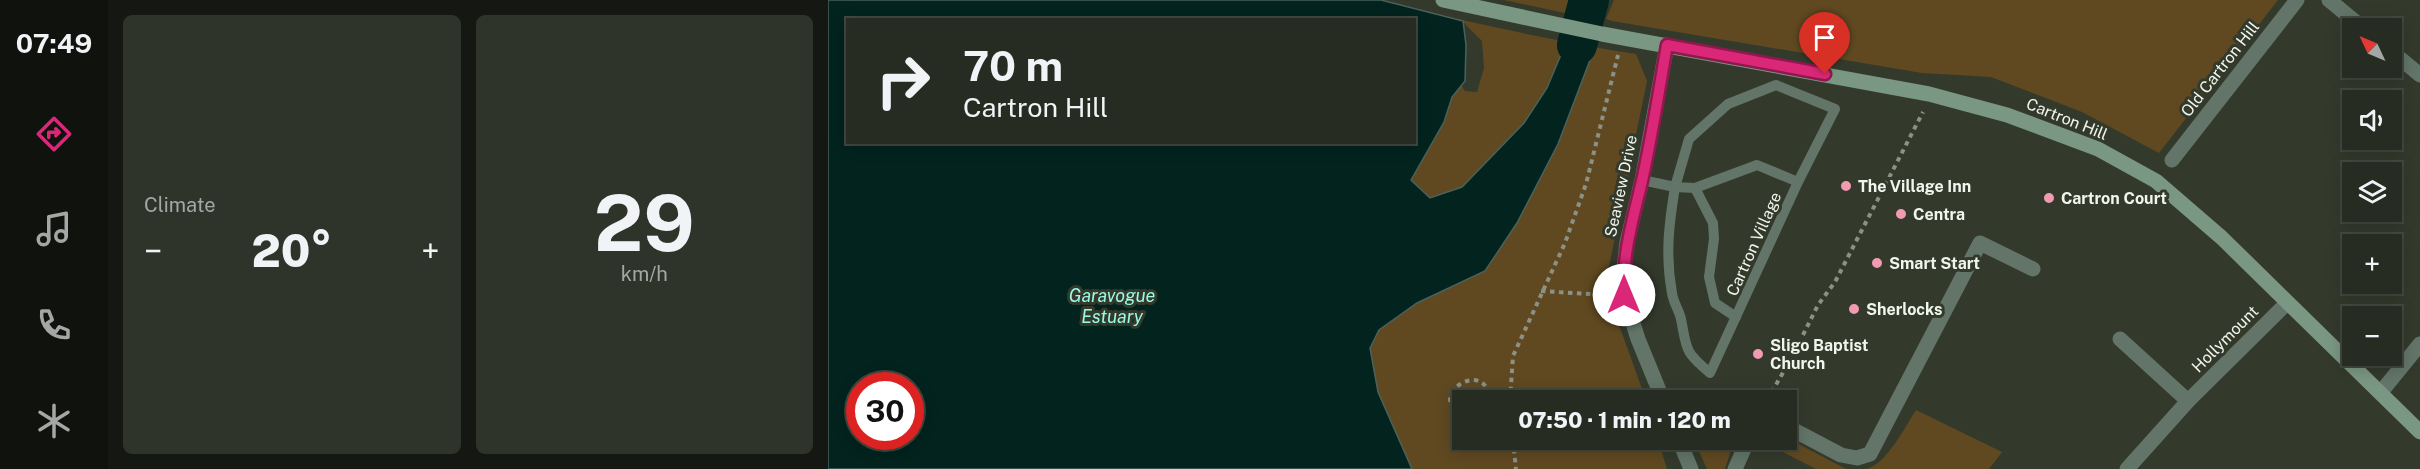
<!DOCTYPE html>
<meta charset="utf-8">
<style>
body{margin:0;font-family:"Public Sans",sans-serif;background:#2e342a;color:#f1f3f6;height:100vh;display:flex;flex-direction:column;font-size:22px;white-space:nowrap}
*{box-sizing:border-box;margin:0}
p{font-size:20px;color:#a4a7a5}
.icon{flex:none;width:33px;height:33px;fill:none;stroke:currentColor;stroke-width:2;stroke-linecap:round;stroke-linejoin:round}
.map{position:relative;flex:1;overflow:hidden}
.sheet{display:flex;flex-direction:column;gap:15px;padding:15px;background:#151812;width:720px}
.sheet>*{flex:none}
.banner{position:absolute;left:18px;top:18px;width:570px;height:126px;border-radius:0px;box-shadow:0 3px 15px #0003,0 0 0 2px #42483f;background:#262c21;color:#f1f3f6;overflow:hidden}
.needle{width:39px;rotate:314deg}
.buttons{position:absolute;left:1514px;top:18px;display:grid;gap:12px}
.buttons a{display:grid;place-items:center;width:60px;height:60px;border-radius:0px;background:#262c21;box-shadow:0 3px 15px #0003,0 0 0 2px #42483f;font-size:30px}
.speed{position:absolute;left:18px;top:372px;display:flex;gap:12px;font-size:30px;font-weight:700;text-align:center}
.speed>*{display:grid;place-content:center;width:78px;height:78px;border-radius:50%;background:#262c21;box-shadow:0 3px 15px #0003,0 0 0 2px #42483f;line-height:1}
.speed .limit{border:9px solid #d22;background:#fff;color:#111}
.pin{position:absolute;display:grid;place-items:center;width:51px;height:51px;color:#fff;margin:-62px -26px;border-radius:50% 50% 50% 0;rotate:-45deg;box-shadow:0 0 6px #0007}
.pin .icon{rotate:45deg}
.me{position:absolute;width:66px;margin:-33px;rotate:0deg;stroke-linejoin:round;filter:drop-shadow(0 0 4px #0008)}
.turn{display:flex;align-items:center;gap:21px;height:126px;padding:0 18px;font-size:27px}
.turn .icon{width:78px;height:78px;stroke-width:2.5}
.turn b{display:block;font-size:42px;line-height:51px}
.big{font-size:45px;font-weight:800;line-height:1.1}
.sheet .tile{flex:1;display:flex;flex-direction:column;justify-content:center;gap:9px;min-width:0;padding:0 21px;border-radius:9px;background:#2e342a}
.sheet .dial{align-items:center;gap:0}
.dial b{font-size:78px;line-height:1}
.heat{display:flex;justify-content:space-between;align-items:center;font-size:33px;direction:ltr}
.sheet .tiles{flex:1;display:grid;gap:15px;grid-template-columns:repeat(2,1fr)}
.trip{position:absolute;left:624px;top:390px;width:345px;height:60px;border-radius:0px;background:#262c21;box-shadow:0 3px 15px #0003,0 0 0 2px #42483f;font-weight:800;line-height:60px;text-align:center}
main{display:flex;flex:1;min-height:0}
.menu{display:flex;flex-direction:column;width:108px;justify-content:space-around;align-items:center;background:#0f120d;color:#a4a7a5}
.menu .icon{width:42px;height:42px}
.menu .on{color:#db2777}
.menu b{font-size:27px;color:#f1f3f6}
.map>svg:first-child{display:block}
.green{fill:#604921;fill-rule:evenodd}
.water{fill:#02231e;stroke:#4a625c;stroke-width:1.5;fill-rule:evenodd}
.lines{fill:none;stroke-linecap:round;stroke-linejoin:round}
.stream{stroke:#4a625c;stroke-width:7}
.river{stroke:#02231e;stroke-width:40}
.path{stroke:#8b9185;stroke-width:4;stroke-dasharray:4.5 4.5;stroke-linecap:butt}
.lane{stroke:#627568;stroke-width:10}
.street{stroke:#627568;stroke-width:15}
.secondary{stroke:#799782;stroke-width:15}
.route-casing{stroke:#8e194d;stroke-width:15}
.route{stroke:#db2777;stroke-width:10}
.poi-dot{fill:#f19ab2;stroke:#333a2c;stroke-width:2}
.labels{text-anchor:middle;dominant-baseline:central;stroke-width:6;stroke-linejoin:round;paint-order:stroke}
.street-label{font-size:16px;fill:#f1f6ed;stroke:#333a2c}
.poi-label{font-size:16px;font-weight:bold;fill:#f1f6ed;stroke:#333a2c;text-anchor:start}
.water-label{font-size:18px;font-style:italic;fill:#98fae7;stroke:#333a2c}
</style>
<main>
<nav class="menu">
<b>07:49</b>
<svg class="icon on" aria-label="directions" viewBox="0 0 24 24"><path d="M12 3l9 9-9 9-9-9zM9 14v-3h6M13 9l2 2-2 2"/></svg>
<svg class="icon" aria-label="music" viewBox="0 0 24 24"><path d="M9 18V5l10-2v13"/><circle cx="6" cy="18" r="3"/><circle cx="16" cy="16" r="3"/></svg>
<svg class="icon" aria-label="phone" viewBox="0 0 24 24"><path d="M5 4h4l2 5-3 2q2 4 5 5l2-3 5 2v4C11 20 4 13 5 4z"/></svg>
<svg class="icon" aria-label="climate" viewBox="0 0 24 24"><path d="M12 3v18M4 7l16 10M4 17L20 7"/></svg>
</nav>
<section class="sheet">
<div class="tiles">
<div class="tile"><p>Climate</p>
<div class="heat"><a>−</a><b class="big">20°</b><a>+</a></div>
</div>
<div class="tile dial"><b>29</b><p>km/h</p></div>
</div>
</section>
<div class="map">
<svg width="1592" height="469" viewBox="0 0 1592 469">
<rect width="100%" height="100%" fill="#333a2c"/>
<!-- green -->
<g class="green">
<path d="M 0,0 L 553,0 C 637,22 722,40 808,54 L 819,81 L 777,286 L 818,400 L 634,400 L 634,440 L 830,440 L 839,469 L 0,469 ZM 20,20 L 586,20 L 586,142 L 20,142 ZM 635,22 L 654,41 L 656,68 L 649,92 L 637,91 L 633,85 L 637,81 L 638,45 ZM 32,386 L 82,386 L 82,436 L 32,436 Z"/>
<polygon points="676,0 755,0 751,16"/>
<polygon points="786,0 1450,0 1331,153 1254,112 1163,77 1094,73 784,21 778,19"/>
<path d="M 1088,410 L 1174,452 L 1161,469 L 1038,469 C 1058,465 1077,427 1088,410 Z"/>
<polygon points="959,438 1018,469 988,469 939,444 940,440"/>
<polygon points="886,440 906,440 897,469 879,469 869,447"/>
</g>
<!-- water -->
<path class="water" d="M 0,0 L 553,0 L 635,21 L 638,45 L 637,81 L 624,97 L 616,122 L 583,180 L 602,198 L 634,187 L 696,123 L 719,88 L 738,43 L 767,47 L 730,144 L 689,223 L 657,271 L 589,303 L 551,330 L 542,348 L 550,392 L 584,469 L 0,469 ZM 20,20 L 586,20 L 586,142 L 20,142 ZM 32,386 L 82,386 L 82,436 L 32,436 Z"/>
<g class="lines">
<!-- stream -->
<polyline class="stream" points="754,0 760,5"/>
<!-- river -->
<polyline class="river" points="749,45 761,0"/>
<!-- path -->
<g class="path">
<polyline points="713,291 777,295"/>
<polyline points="975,335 990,305 1007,282 1095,112"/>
<polyline points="661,397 681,394"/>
<polyline points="682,400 685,356 737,243 758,184 790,55"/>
<polyline points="939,400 963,359"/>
<path d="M 634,415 C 596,394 661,357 661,400"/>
<polyline points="685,440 688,469"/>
</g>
<!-- lane -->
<g class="lane">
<path d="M 814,180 L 847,187 L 861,139 L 900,104 L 948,85 L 1007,109 L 970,182 L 882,373 C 856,351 859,350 853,319 C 851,310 845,302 844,293 C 837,255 841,224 847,187 L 867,188 L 929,165 L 970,182"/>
<polyline points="867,188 885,223 886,239 881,277 887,303 908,317"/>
</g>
<!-- street -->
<g class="street">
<polyline points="1501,0 1535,28"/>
<polyline points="1563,51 1592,75"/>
<polyline points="1344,160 1469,0"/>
<polyline points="1292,339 1360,401"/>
<polyline points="1553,392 1592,344"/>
<polyline points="835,400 810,339 796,295 795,277 799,242 814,180 839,45"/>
<polyline points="958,426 1013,455 1029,458 1042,454 1152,243 1205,269"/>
<polyline points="851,440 863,469"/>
<polyline points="907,469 920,440"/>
<polyline points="1299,469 1360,401 1459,303"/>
</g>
<!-- secondary -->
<polyline class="secondary" points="615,0 774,34 1101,94 1179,115 1270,149 1328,181 1394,238 1592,432"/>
</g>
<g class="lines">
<defs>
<path id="route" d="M 796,295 C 794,255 805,219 814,181 C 824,136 831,90 839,45 L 997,74"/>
</defs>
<!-- route casing -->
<use href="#route" class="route-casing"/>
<!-- route -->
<use href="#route" class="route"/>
</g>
<!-- markers -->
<g class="poi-dot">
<circle cx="1018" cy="186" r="6"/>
<circle cx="1221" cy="198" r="6"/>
<circle cx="1073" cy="214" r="6"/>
<circle cx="1049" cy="263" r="6"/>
<circle cx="1026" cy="309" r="6"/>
<circle cx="930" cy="354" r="6"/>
</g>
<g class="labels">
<!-- street labels -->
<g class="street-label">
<text transform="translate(1392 69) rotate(-52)">Old Cartron Hill</text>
<text transform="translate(1239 119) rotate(22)">Cartron Hill</text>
<text transform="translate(793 186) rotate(-78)">Seaview Drive</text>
<text transform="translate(926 244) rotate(-66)">Cartron Village</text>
<text transform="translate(1397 339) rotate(-45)">Hollymount</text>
</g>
<!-- poi labels -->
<g class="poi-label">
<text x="1030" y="186">The Village Inn</text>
<text x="1233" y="198">Cartron Court</text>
<text x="1085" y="214">Centra</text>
<text x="1061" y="263">Smart Start</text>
<text x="1038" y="309">Sherlocks</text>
<text x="942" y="345">Sligo Baptist<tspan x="942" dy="18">Church</tspan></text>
</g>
<!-- water labels -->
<g class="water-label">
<text x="284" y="295">Garavogue<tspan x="284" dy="21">Estuary</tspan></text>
</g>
</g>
</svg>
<div class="buttons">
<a><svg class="needle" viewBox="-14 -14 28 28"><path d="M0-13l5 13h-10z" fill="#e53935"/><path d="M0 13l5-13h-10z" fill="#a4a7a5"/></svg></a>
<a><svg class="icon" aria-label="sound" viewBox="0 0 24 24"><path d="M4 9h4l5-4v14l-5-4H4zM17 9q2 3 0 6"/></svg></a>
<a><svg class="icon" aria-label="layers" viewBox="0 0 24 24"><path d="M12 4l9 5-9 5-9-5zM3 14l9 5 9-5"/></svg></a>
<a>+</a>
<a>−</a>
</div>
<div class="speed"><div class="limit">30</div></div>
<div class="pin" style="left:997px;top:74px;background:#d93025"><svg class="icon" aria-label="arrive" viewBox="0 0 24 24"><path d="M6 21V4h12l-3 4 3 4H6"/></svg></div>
<svg class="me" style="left:796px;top:295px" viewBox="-20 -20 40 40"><circle r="19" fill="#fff"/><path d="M0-13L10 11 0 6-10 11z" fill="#db2777"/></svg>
<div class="trip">07:50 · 1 min · 120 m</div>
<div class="banner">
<div class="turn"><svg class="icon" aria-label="right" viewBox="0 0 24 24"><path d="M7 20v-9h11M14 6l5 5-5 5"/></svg><div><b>70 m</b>Cartron Hill</div></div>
</div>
</div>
</main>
